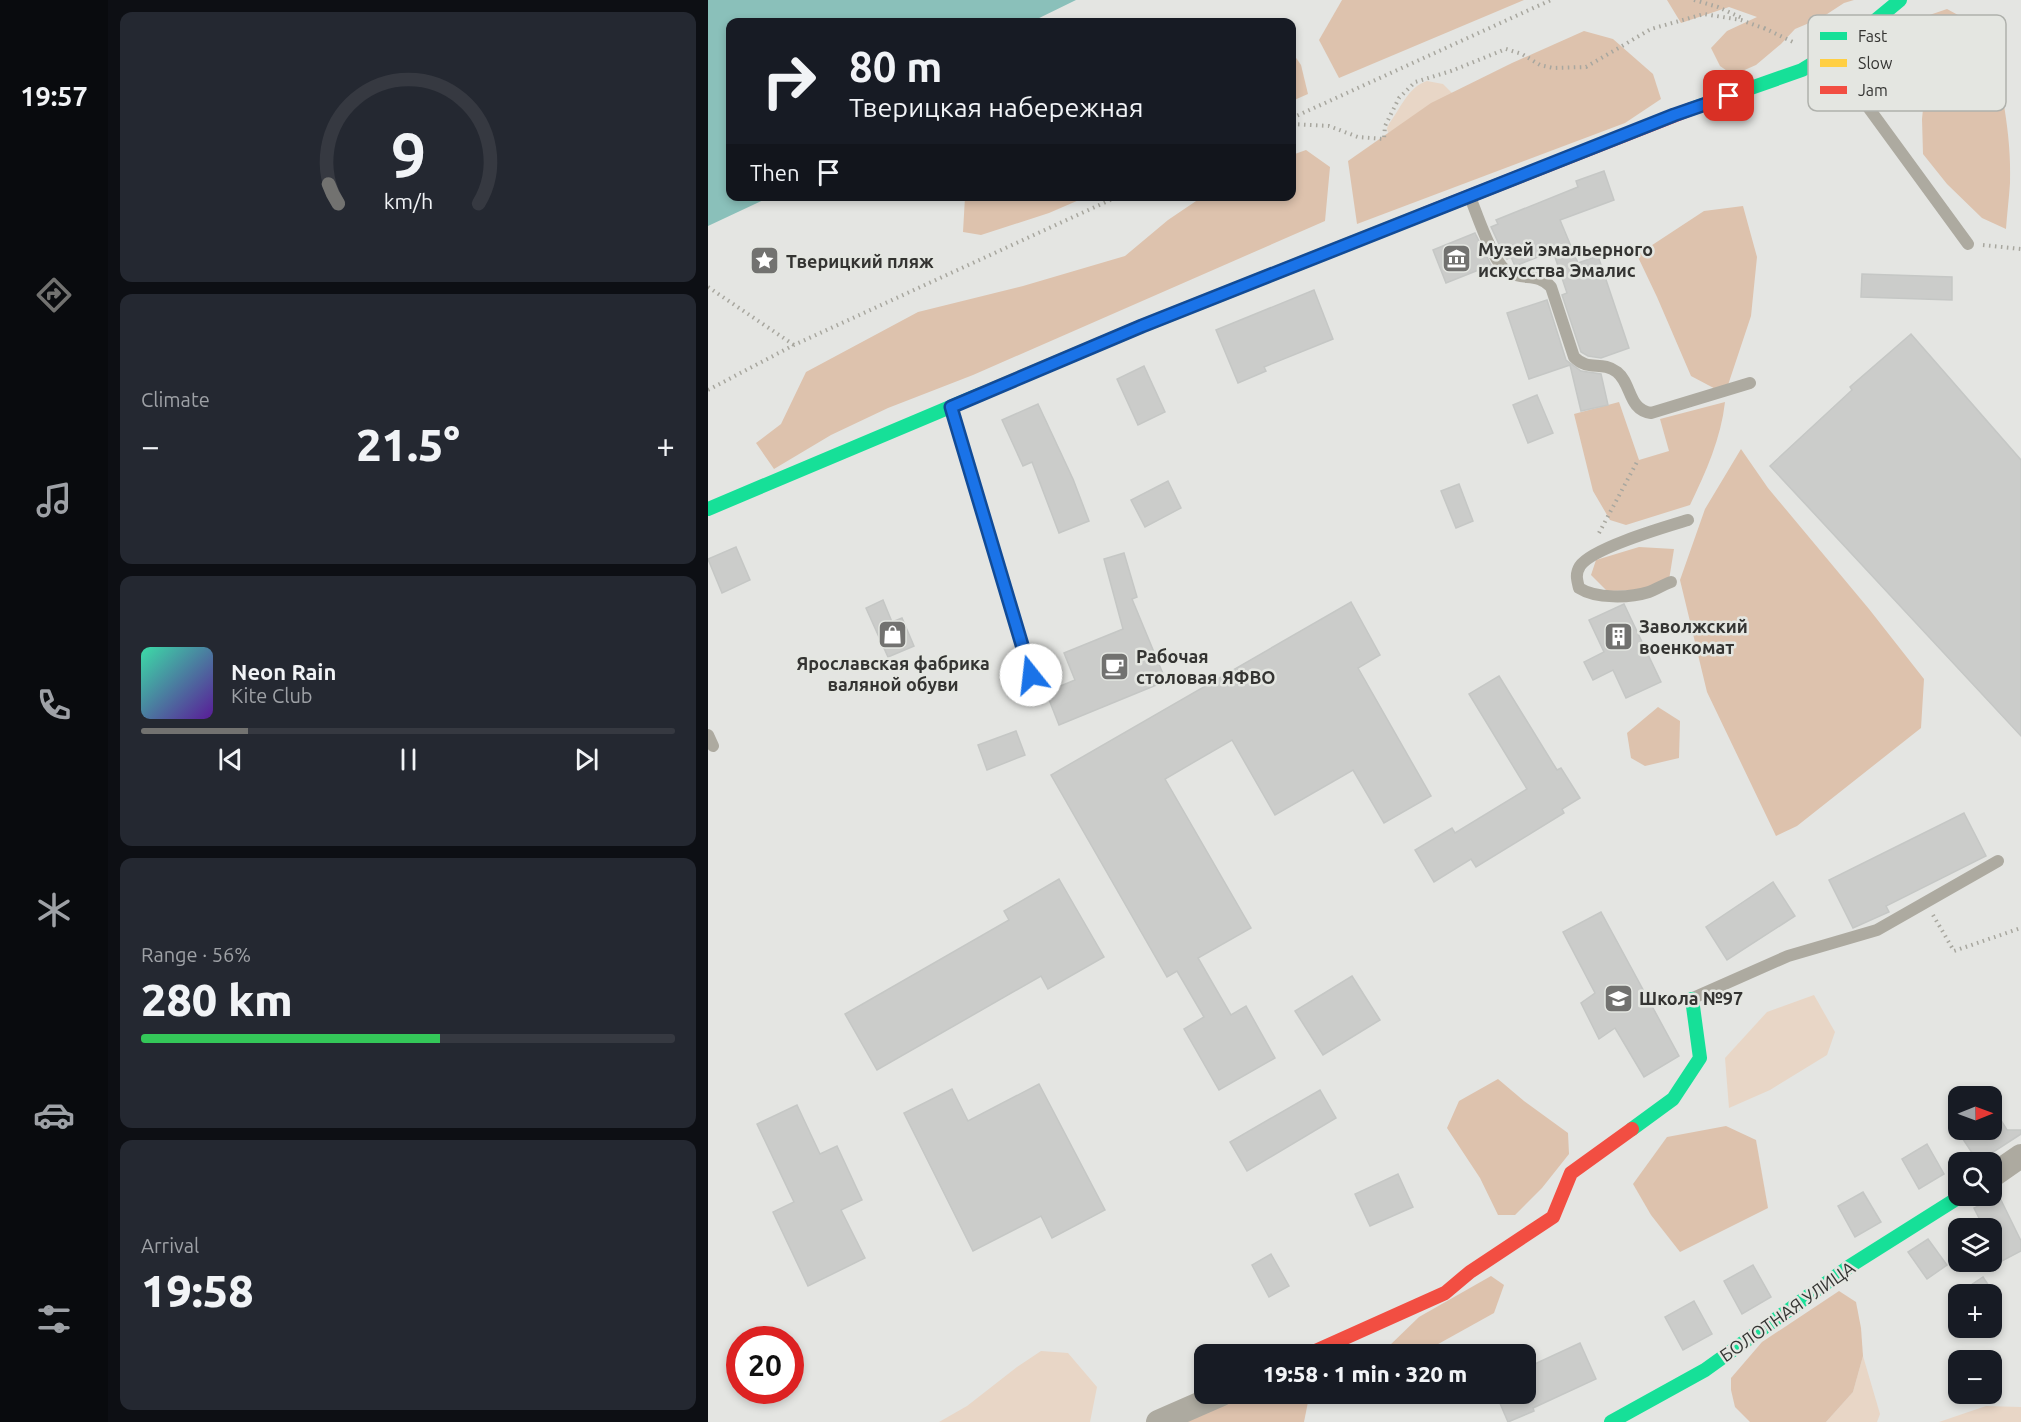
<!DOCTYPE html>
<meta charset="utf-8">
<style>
body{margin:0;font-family:Ubuntu,sans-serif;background:#242831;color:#f1f3f6;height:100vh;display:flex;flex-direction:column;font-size:22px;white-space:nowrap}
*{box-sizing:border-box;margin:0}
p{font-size:20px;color:#9ea1a6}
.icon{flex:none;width:33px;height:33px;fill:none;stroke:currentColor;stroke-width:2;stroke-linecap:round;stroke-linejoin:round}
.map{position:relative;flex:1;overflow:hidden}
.panel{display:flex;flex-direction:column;gap:12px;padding:12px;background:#0d0f14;width:600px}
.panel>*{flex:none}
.banner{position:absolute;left:18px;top:18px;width:570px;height:183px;border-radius:12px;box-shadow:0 3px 9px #0003;background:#171b24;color:#f1f3f6;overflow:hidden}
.needle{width:39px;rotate:89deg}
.fabs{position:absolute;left:1240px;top:1086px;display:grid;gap:12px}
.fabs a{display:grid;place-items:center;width:54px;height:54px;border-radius:12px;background:#171b24;box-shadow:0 3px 9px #0003;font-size:30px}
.speed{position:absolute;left:18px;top:1326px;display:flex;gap:12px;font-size:30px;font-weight:700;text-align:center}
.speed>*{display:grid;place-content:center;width:78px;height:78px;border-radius:50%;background:#171b24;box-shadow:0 3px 9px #0003;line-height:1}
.speed .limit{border:9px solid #d22;background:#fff;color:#111}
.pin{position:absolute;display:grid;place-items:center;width:51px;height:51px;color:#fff;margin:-26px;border-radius:12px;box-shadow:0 3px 9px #0006}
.me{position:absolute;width:66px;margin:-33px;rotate:344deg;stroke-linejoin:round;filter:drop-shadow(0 0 4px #0008)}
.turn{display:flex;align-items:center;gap:21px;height:126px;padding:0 24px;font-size:27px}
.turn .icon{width:78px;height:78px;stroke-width:2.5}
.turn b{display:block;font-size:42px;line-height:51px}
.then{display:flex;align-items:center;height:57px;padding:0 24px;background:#0003;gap:12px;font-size:22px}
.big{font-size:45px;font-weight:800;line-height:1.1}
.panel .card{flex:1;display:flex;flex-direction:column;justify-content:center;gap:9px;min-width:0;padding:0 21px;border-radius:12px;background:#242831}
.panel .dial{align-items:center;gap:0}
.dial svg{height:156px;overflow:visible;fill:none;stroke:#363941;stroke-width:7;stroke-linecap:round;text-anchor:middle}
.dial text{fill:#f1f3f6;stroke:none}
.song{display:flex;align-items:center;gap:18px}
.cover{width:72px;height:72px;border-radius:9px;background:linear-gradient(135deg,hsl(160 70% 55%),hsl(270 70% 35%))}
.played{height:6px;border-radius:3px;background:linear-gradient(90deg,#727270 20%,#363941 20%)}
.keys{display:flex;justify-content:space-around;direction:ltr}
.heat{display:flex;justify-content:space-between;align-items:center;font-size:33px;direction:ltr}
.charge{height:9px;border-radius:4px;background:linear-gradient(90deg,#34c759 56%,#363941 0)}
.trip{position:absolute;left:486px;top:1344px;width:342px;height:60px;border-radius:12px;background:#171b24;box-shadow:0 3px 9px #0003;font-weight:800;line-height:60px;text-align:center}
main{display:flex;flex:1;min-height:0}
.tab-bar{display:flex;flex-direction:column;width:108px;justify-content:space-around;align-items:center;background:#090b0e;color:#9ea1a6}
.tab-bar .icon{width:42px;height:42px}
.tab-bar .current{color:#727270}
.tab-bar b{font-size:27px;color:#f1f3f6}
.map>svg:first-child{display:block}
.green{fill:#e8d6c6}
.forest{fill:#ddc2ad}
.water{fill:#8ac0ba}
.building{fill:#cbccca;stroke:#c5c7c5;stroke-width:1.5}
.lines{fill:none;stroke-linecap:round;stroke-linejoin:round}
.path{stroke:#a8a79f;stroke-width:4;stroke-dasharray:1.5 4.5;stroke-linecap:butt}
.lane{stroke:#adaaa0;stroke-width:12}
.street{stroke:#adaaa0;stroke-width:24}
.fast{stroke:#16e098;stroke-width:14}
.slow{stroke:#ffcf43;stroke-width:14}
.jam{stroke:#f24e42;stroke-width:14}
.route-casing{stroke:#114b97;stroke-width:15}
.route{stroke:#1a73e8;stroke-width:10}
.labels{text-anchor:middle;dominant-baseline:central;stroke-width:5;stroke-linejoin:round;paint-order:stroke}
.poi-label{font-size:18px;font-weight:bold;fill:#343432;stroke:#e4e6e1;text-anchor:start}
.street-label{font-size:18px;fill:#343432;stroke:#e4e6e1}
.key{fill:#e4e6e1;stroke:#afb1ac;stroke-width:1.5}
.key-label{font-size:16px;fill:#343432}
</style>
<main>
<nav class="tab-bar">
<b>19:57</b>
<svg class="icon current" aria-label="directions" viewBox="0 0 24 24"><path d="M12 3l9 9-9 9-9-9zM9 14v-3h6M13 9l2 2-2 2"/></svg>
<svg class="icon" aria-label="music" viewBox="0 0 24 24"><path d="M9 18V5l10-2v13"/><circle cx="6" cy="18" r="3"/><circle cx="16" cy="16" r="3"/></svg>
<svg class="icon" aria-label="phone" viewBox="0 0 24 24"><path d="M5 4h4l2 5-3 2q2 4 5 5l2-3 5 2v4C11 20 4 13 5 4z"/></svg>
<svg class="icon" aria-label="climate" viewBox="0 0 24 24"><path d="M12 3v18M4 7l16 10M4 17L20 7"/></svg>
<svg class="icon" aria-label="car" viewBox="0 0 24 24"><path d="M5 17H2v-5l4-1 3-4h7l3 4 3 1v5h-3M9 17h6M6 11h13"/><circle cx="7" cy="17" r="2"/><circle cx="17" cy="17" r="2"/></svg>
<svg class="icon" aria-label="filters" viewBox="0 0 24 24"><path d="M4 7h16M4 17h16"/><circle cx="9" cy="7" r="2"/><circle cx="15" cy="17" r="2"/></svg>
</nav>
<section class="panel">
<div class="card dial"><svg viewBox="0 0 100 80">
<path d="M14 69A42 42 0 1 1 86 69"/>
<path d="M14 69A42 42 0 0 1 9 59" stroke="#727270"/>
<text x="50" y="56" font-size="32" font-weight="700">9</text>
<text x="50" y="72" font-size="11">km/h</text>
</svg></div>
<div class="card"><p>Climate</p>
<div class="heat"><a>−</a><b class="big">21.5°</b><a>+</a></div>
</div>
<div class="card">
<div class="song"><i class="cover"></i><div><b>Neon Rain</b><p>Kite Club</p></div></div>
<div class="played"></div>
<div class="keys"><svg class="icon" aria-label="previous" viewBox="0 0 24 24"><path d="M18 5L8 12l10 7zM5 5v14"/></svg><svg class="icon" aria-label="pause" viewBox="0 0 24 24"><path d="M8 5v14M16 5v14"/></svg><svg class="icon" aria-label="next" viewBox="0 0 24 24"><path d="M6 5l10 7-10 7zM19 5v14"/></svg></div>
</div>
<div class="card"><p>Range · 56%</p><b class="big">280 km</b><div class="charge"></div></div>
<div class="card"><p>Arrival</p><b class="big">19:58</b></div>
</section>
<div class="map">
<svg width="1313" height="1422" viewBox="0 0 1313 1422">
<rect width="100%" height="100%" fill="#e4e5e2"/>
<!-- green -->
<g class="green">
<path d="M 719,81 L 735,84 L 746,95 L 680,133 L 679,128 L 681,124 C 692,109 701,86 719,81 Z"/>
<polygon points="1106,995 1127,1032 1119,1055 1062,1090 1021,1108 1017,1058 1059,1012"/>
<polygon points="333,1351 360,1353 389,1387 382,1422 231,1422 259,1406 309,1367"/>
<polygon points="1155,1356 1172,1414 1169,1422 1118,1422 1145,1392"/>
<polygon points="1278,1406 1313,1407 1313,1422 1231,1422"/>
</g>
<!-- forest -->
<g class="forest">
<polygon points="634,0 816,0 631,78 611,40"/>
<polygon points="959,0 1146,0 1136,3 1113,18 1087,29 1073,44 1048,65 1025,75 1012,66 1003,48 1019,31 1049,17 1021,7 973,23"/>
<path d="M 1239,9 L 1281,32 C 1292,81 1304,133 1302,183 C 1301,198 1299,214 1298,229 L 1274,218 L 1239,184 L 1215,154 L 1214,119 L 1218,80 L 1210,19 Z"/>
<polygon points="876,31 905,39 945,74 953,99 917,123 649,224 640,161 723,103 804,63"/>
<polygon points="584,52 593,65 600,94 584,101"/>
<polygon points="598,150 622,167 617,221 265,375 180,408 123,435 66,469 48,443 73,424 98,372 210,312 315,286 417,256 460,220 494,197 584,196 584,155"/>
<polygon points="257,197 257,196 378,197 341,213 273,235 255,232"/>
<polygon points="1035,206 1049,257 1043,316 1017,394 983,376 949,297 929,255 996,211"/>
<path d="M 911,402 L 931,460 L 961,451 L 952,419 L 1017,402 C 1013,438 998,472 982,505 L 918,525 L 902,520 L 885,491 L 866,414 Z"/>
<polygon points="1033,449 1060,488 1161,609 1216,679 1213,728 1089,826 1068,836 999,692 972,580 997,509"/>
<polygon points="931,547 966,549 961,580 934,590 899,591 883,575 888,560"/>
<polygon points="950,707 972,721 971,758 937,766 923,758 919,733"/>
<polygon points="790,1079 816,1101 860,1133 861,1154 834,1188 807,1215 790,1215 772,1178 739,1128 751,1101"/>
<polygon points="1018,1126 1048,1140 1060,1208 972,1252 943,1215 925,1184 959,1137"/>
<polygon points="783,1276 796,1285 786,1313 723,1348 703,1354 680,1354 679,1348 711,1317"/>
<polygon points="1131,1291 1148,1302 1153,1328 1155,1356 1145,1392 1118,1422 1042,1422 1027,1407 1023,1390 1023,1378 1054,1342"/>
<polygon points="544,1394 600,1394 600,1402 596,1422 475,1422"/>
</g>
<!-- water -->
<polygon class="water" points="0,0 368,0 323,22 22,22 22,196 62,197 0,226"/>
<!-- building -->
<g class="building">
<polygon points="896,171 906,200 852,220 870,263 890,256 921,348 893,358 880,356 873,352 854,295 859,293 845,251 807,266 803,257 799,259 796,255 783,227 790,224 788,220 870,187 868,181"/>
<polygon points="767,233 783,265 738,283 725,250"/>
<polygon points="1154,274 1244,277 1244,300 1153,297"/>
<polygon points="606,290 625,339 556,367 558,371 530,383 508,330"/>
<polygon points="839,300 858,360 873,371 893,374 900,405 873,411 862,365 821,379 799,313"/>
<polygon points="1203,334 1313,460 1313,736 1062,466 1144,390 1142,387"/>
<polygon points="436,366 457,412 430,425 409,379"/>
<polygon points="829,395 845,433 820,443 805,405"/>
<polygon points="330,404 365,479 381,521 351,533 324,462 315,466 294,420"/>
<polygon points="460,481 473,508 437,527 423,500"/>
<polygon points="751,484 765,521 748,528 733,491"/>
<polygon points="28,547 42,580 14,593 0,559"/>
<polygon points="416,553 429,597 424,599 458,681 351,725 338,692 367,680 356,653 415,629 396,559"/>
<polygon points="175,600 184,622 194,618 206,646 180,657 158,608"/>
<polygon points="643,602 672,655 650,668 723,796 676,823 645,770 567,815 524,740 457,779 543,928 490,958 523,1015 538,1006 567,1058 511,1090 476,1029 496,1017 469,971 459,977 343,775"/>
<polygon points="916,604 953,682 918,698 905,670 885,680 876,662 896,652 881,620"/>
<polygon points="791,676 849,770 853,768 872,798 854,809 856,813 768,867 763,859 726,882 707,850 744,828 747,833 819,789 761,694"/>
<polygon points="308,731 317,755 279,770 270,745"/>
<polygon points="1256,813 1278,856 1178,906 1181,912 1145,928 1121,880"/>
<polygon points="351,879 396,957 340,989 333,976 169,1070 137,1014 301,920 296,911"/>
<polygon points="1065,882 1087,916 1019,960 998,927"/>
<polygon points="893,912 971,1056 936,1077 907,1028 891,1039 873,1003 887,993 855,932"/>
<polygon points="644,976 672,1020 615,1055 587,1011"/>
<polygon points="331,1084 397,1210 344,1238 333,1216 265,1251 196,1113 244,1089 260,1121"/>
<polygon points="612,1090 628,1118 539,1171 522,1142"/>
<polygon points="89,1105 112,1154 129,1146 154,1200 133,1210 157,1258 100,1286 65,1212 86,1202 49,1124"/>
<polygon points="1284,1106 1299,1130 1313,1130 1313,1134 1270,1162 1249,1130 1284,1130"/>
<polygon points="1219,1144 1236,1174 1211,1189 1194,1159"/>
<polygon points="690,1174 705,1207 662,1226 647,1194"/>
<polygon points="1155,1192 1173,1222 1147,1237 1130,1206"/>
<polygon points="1291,1196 1313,1241 1313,1251 1292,1262 1284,1245 1284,1228 1276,1228 1266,1208"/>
<polygon points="1220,1239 1239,1265 1219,1279 1200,1252"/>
<polygon points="563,1254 581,1286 561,1297 544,1265"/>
<polygon points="1045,1265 1063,1297 1034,1314 1016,1281"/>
<polygon points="1275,1277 1293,1304 1284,1310 1284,1294 1251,1294 1251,1312 1242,1299"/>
<polygon points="986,1301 1004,1334 975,1350 957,1317"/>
<polygon points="872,1343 888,1379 825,1408 826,1411 800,1422 788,1394 818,1394 818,1368"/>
</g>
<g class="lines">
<!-- path -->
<g class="path">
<polyline points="986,0 1010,7 1036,19"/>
<polyline points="1056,28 1087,43"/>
<polyline points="584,118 843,0"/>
<polyline points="584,124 621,126 650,137 676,139 677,126 691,98 707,82 743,71 798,49 814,54 832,65 845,68 878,67 943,29 996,14 1033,20 1058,29"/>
<polyline points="1275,245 1313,249"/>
<polyline points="0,287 86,345"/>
<polyline points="0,390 86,345 411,196"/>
<polyline points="891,533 930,460"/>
<polyline points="1225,915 1246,951 1313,928"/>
</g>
<!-- lane -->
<g class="lane">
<polyline points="1130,66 1260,244"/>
<path d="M 762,197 C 769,214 785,264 800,272 C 816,281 829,272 843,287 L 866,357 C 881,372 893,360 909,372 C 924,384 920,410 943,413 L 1042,383"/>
<polyline points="243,408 323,675 305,684"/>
<path d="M 963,582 C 955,585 948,589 941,592 C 922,598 888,599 871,588 C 869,580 867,574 872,566 C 884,548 957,527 980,520"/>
<polyline points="0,735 5,746"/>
<polyline points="985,998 1080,956 1169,930 1290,861"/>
</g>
<!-- street -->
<g class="street">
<polyline points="1284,1176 1313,1156"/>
<polyline points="450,1422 514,1394"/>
</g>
<!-- fast -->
<g class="fast">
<polyline points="983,109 1094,70 1145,39 1192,0"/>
<polyline points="0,509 273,394"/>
<polyline points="924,1129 965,1099 992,1058 984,999"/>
<polyline points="903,1422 997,1370 1142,1266 1253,1196"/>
</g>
<!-- slow -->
<polyline class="slow" points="273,394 434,326 716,214"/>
<!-- jam -->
<g class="jam">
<polyline points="716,214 983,109"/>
<polyline points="601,1354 737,1293 762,1272 845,1217 863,1173 924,1129"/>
</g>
</g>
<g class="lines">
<defs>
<polyline id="route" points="323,675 243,407 434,326 966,115 1021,96"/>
</defs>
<!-- route casing -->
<use href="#route" class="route-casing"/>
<!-- route -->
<use href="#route" class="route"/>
</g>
<!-- icons -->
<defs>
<symbol id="museum-square" viewBox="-11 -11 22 22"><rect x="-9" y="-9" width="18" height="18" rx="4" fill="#727270" stroke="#e4e6e1"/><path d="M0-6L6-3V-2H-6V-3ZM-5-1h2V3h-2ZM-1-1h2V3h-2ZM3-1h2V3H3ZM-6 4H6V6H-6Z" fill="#fff"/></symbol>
<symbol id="sight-square" viewBox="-11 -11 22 22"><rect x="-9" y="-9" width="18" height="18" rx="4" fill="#727270" stroke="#e4e6e1"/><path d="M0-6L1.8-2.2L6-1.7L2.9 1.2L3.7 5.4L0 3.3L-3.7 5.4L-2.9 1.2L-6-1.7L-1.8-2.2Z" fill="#fff"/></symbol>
<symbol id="shop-square" viewBox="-11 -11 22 22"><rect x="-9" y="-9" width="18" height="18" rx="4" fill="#727270" stroke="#e4e6e1"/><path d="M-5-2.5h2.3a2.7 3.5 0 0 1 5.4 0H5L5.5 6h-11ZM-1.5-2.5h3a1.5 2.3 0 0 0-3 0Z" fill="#fff"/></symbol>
<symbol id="building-square" viewBox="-11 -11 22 22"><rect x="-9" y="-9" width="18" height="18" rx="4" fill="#727270" stroke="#e4e6e1"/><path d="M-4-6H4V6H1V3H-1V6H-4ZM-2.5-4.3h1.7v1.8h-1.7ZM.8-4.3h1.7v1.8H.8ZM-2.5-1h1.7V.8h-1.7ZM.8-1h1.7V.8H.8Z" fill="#fff"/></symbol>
<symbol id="cafe-square" viewBox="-11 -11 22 22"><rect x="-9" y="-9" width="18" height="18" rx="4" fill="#727270" stroke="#e4e6e1"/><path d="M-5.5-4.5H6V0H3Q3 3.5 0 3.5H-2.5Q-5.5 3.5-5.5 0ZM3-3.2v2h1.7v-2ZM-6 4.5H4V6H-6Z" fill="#fff"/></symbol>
<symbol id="school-square" viewBox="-11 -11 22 22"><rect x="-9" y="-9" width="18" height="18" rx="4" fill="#727270" stroke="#e4e6e1"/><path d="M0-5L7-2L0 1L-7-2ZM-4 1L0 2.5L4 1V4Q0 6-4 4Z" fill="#fff"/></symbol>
</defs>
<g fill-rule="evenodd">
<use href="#museum-square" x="732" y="242" width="33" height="33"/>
<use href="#sight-square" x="40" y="244" width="33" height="33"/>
<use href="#shop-square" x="168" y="618" width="33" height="33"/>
<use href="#building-square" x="894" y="620" width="33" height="33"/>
<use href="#cafe-square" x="390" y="650" width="33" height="33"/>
<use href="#school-square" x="894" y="982" width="33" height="33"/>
</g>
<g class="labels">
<!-- poi labels -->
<g class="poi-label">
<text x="770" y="249">Музей эмальерного<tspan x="770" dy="21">искусства Эмалис</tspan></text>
<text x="78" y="261">Тверицкий пляж</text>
<text x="931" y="626">Заволжский<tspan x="931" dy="21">военкомат</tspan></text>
<text x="428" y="656">Рабочая<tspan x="428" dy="21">столовая ЯФВО</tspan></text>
<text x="185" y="663" text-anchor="middle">Ярославская фабрика<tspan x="185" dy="21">валяной обуви</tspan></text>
<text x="931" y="998">Школа №97</text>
</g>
<!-- street labels -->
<g class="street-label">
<text transform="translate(1079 1311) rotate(-35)">БОЛОТНАЯ УЛИЦА</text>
</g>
</g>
<!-- legend -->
<rect x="1100" y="15" width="198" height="96" rx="9" class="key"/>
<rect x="1112" y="32" width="27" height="8" fill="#16e098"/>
<rect x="1112" y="59" width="27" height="8" fill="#ffcf43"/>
<rect x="1112" y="86" width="27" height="8" fill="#f24e42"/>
<g class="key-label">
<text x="1150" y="42">Fast</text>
<text x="1150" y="69">Slow</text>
<text x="1150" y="96">Jam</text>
</g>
</svg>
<div class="fabs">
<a><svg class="needle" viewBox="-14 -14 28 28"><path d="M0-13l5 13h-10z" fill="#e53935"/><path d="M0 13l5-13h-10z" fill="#9ea1a6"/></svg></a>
<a><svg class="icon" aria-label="search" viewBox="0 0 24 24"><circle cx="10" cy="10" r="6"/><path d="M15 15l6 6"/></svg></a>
<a><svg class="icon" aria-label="layers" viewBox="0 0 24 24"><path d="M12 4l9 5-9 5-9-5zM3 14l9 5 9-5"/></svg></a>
<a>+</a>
<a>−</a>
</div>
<div class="speed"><div class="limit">20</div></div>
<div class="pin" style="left:1021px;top:96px;background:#d93025"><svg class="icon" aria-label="arrive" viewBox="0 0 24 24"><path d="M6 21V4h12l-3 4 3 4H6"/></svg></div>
<svg class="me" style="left:323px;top:675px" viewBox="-20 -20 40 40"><circle r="19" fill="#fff"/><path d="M0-13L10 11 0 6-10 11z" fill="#1a73e8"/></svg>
<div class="trip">19:58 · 1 min · 320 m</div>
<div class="banner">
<div class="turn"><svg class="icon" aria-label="right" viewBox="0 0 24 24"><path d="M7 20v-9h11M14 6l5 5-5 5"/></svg><div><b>80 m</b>Тверицкая набережная</div></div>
<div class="then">Then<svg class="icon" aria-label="arrive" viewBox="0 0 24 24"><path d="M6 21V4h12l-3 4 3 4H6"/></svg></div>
</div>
</div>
</main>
